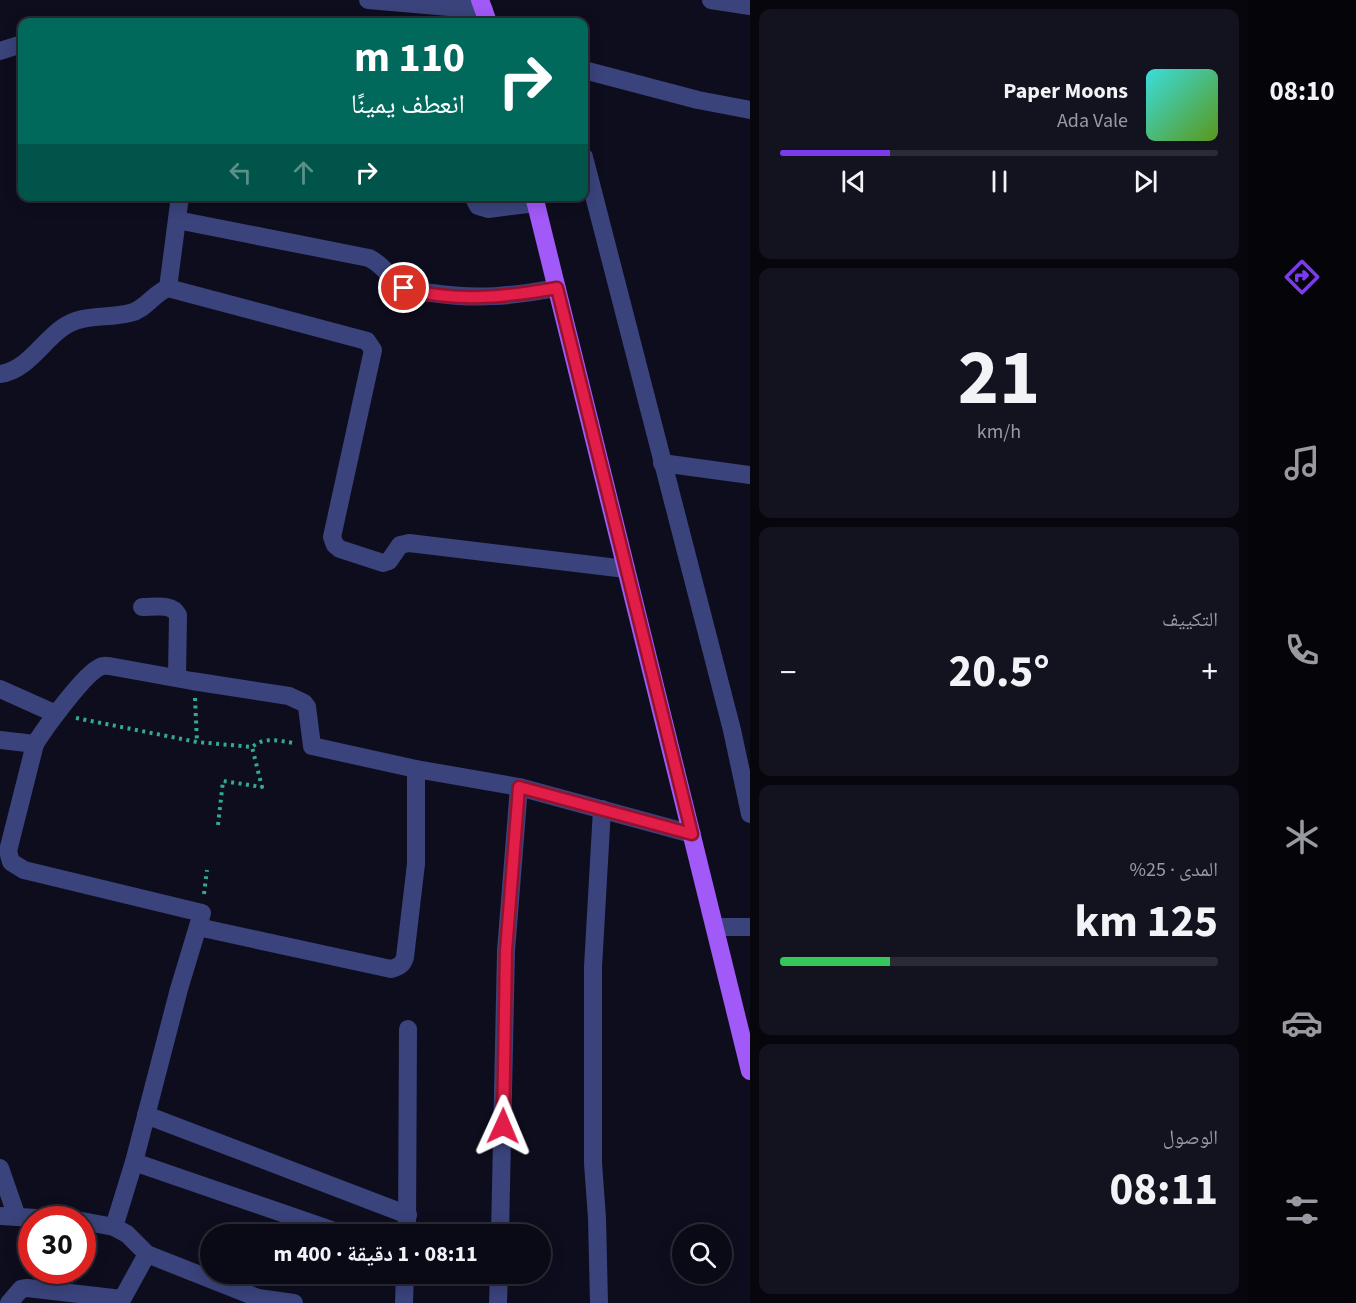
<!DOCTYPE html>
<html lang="ar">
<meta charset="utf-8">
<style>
body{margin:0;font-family:"Source Sans 3","Noto Naskh Arabic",sans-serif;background:#13131f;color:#f1f3f6;direction:rtl;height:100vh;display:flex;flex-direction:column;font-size:22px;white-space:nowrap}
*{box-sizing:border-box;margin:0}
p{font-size:20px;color:#999aa1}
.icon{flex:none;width:33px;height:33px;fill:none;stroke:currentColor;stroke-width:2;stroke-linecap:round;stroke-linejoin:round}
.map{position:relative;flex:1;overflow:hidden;direction:ltr}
.sheet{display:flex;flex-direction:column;gap:9px;padding:9px;background:#06060c;width:498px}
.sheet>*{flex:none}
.banner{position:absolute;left:18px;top:18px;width:570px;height:183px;border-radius:12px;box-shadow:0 3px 15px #0003,0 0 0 2px #2a2b35;direction:rtl;background:#00695c;color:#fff;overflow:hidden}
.controls{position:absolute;left:672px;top:1224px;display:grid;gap:12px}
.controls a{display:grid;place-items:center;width:60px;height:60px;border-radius:50%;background:#0a0a16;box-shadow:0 3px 15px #0003,0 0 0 2px #2a2b35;font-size:30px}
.speed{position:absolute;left:18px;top:1206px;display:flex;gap:12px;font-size:30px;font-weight:700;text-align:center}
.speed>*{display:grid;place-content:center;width:78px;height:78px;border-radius:50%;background:#0a0a16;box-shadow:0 3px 15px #0003,0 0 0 2px #2a2b35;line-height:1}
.speed .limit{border:9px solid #d22;background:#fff;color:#111}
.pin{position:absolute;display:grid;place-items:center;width:51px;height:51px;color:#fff;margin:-26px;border:3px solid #fff;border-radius:50%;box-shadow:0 2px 6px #0007}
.me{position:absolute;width:66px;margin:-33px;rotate:1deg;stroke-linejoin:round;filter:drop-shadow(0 0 4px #0008)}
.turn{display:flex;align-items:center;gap:21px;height:126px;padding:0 24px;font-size:27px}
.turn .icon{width:78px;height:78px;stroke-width:2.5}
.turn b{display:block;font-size:42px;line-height:51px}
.lanes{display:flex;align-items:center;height:57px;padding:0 24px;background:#0003;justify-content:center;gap:30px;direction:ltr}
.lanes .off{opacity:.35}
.big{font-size:45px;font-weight:700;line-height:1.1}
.sheet .widget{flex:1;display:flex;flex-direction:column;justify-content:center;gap:9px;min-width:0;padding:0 21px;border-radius:12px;background:#13131f}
.sheet .dial{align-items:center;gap:0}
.dial b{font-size:78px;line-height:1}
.song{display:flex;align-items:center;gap:18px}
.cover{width:72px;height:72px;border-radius:9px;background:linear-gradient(135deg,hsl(180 70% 55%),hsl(90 70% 35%))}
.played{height:6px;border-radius:3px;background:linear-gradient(90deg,#7c3aed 25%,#2a2b35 25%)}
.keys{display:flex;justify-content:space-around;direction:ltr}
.heat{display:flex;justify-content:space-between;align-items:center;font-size:33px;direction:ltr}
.charge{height:9px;border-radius:4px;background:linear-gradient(90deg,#34c759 25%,#2a2b35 0)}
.trip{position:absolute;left:200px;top:1224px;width:351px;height:60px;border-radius:30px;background:#0a0a16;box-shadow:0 3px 15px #0003,0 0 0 2px #2a2b35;font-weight:700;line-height:60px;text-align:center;direction:rtl}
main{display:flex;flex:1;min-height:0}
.tabs{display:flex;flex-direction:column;width:108px;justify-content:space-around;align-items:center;background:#040409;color:#999aa1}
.tabs .icon{width:42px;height:42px}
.tabs .active{color:#7c3aed}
.tabs b{font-size:27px;color:#f1f3f6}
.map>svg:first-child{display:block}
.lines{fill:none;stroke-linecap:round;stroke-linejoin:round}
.path{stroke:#33aa8f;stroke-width:4;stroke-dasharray:3 4.5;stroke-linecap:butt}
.minor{stroke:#3a437b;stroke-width:18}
.major{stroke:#a159f7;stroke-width:18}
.route-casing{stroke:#92132f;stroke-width:15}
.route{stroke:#e11d48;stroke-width:10}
</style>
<main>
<nav class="tabs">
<b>08:10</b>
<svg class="icon active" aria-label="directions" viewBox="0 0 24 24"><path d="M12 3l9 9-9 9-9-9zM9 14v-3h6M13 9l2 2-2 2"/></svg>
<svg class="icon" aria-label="music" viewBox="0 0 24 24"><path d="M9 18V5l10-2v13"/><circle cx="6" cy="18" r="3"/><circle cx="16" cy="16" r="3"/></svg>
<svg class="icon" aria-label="phone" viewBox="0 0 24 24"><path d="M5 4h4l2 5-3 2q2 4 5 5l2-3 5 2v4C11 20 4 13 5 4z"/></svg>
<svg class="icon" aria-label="climate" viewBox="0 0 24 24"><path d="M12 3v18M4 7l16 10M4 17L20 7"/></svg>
<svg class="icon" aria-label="car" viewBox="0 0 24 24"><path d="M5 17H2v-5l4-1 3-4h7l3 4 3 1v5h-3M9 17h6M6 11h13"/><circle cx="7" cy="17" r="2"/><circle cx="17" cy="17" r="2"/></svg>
<svg class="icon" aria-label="filters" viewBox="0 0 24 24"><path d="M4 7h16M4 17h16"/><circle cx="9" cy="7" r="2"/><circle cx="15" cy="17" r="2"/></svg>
</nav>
<section class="sheet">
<div class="widget">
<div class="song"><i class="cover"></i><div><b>Paper Moons</b><p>Ada Vale</p></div></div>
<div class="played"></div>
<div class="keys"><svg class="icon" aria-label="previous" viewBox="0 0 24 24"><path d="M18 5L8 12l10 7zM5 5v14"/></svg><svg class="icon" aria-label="pause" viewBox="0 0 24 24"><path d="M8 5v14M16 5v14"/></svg><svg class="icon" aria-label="next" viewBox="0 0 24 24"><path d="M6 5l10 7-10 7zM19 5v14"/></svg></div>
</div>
<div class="widget dial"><b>21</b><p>km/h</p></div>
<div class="widget"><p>التكييف</p>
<div class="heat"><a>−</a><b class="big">20.5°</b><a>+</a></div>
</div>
<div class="widget"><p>المدى · 25%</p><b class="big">125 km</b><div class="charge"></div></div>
<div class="widget"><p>الوصول</p><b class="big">08:11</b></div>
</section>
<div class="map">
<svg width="750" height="1303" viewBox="0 0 750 1303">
<rect width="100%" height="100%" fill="#0d0d1e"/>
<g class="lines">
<!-- path -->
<g class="path">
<polyline points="195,698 197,742"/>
<path d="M 76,718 L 197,742 L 252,747 C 265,736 278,741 294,743"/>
<polyline points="218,825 223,781 262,787 252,747"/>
<polyline points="204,894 207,870"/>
</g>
<!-- minor -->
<g class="minor">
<polyline points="368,0 484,10"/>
<polyline points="711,0 750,6"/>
<polyline points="0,51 22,44"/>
<polyline points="584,70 698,100 750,110"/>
<polyline points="584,157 732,730 750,814"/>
<polyline points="180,196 168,288 367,341 373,350 332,537 335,545 340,549 383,563 389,561 400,545 409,543 626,569"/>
<polyline points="473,196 478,206 488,209 536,203"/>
<path d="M 177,220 L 369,258 C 386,266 391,281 404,288 C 412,291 423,292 432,293 C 478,300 511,296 557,288"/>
<path d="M 0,374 C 27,370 41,343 62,328 C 82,313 107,319 130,313 C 145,310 154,293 168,288"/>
<polyline points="662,463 750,475"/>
<path d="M 142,607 C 155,607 172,603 178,615 L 177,677"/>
<polyline points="0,689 56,714"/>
<polyline points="0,740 35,744 8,851 11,862 24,870 202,913 179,989 134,1162 114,1227"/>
<path d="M 35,744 C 45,728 85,673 100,667 C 103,665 105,666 109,666 L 192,681 L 289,696 L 304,703 L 307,707 L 312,746 L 416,769 L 519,787 L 692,834"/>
<path d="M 198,927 L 391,969 C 398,967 403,965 405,957 L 416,864 L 416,769"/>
<polyline points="715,927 750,927"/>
<polyline points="146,1115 408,1215"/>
<polyline points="134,1162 343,1234"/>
<polyline points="0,1168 17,1217"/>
<polyline points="0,1216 73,1220"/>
<polyline points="82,1221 114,1227 127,1234 147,1254 258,1298 261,1303"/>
<polyline points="407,1234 408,1029"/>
<polyline points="500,1234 506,951 519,787"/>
<polyline points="258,1298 294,1303"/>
<polyline points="9,1303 21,1289 27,1288 122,1299"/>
<polyline points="120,1303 147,1254"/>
<polyline points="404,1303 405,1274"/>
<polyline points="498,1303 499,1274"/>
<polyline points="599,1303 597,1218 593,1163 593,967 602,809"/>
</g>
<!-- major -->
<g class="major">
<polyline points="480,0 488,22"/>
<polyline points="534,196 750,1071"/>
</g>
</g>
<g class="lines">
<defs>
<path id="route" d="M 404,288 C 455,303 506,297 557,288 L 692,834 L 519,787 L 506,951 L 503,1126"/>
</defs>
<!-- route casing -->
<use href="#route" class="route-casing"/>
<!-- route -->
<use href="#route" class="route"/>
</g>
</svg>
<div class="controls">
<a><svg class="icon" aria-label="search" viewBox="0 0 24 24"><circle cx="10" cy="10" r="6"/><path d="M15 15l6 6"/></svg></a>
</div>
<div class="speed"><div class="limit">30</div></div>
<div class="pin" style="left:404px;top:288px;background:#d93025"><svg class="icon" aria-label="arrive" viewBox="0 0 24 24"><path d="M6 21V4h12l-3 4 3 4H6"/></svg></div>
<svg class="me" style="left:503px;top:1126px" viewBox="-20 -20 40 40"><path d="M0-17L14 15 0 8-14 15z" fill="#e11d48" stroke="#fff" stroke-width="4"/></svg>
<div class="trip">08:11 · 1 دقيقة · 400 m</div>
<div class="banner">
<div class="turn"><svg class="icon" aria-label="right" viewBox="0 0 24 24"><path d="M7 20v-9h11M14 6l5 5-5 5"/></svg><div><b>110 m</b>انعطف يمينًا</div></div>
<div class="lanes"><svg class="icon off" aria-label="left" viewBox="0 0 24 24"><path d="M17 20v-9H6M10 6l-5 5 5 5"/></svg><svg class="icon off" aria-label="ahead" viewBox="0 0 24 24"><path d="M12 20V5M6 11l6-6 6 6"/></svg><svg class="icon" aria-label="right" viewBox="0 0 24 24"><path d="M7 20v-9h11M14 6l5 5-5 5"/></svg></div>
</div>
</div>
</main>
